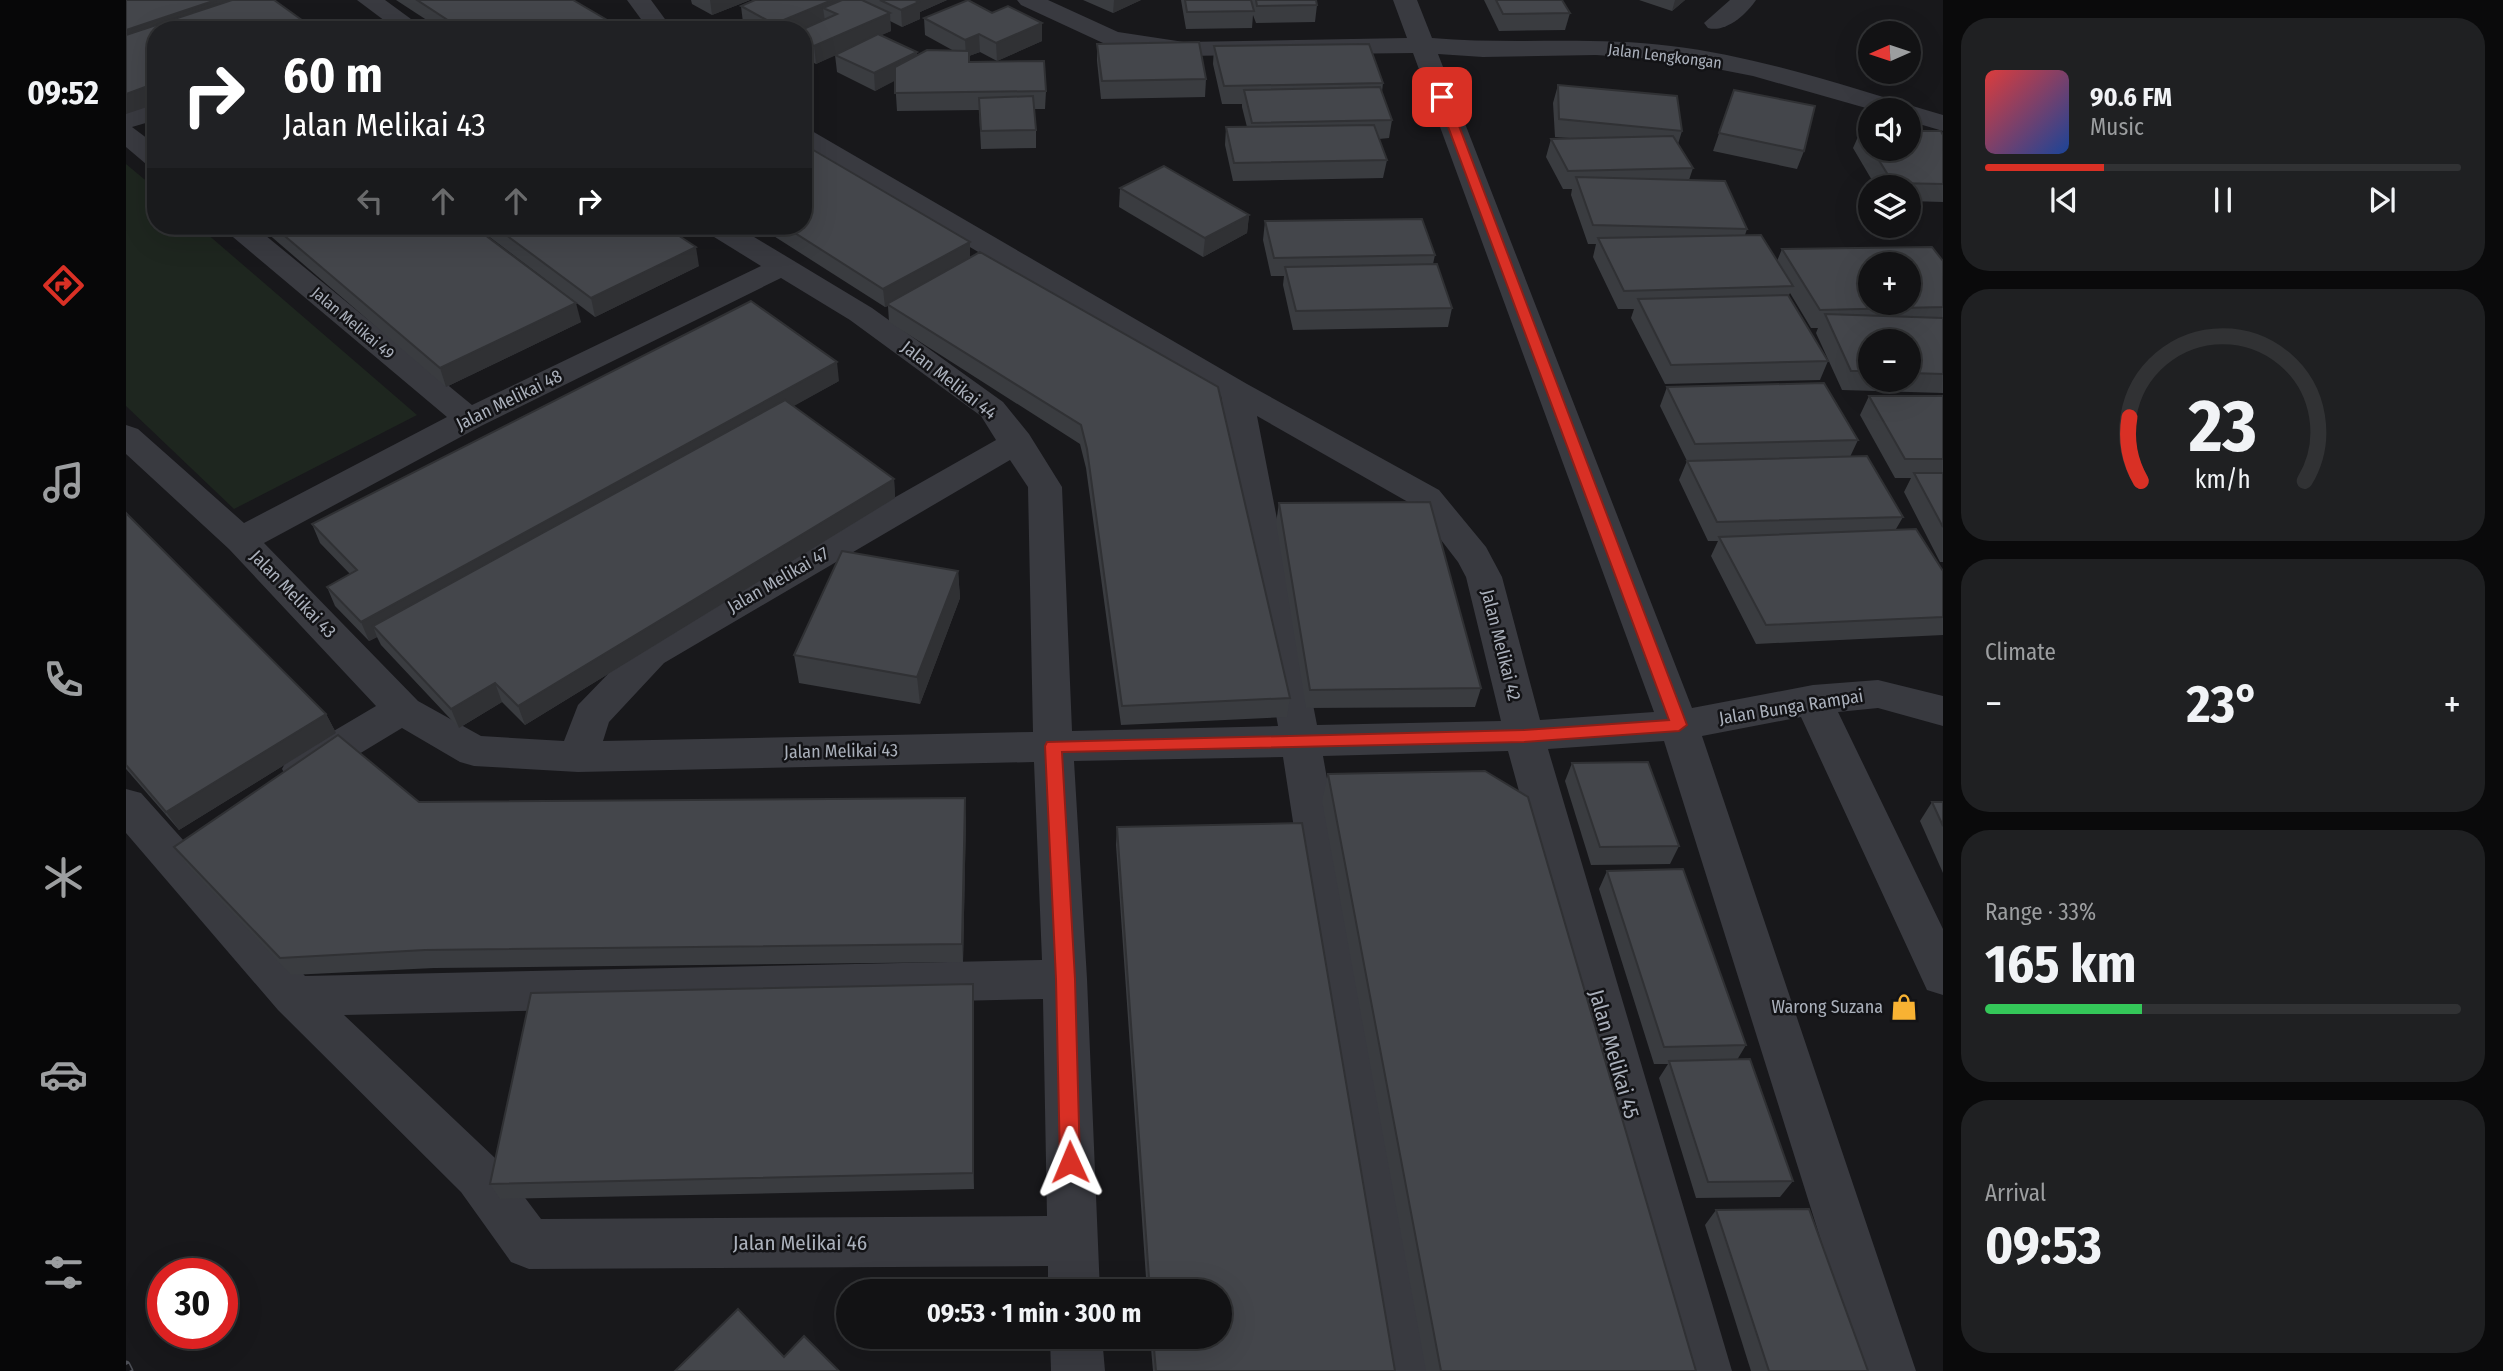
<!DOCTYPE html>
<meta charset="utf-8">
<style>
body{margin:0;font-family:"Fira Sans Condensed",sans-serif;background:#1f2022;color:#f1f3f6;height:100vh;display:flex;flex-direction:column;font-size:26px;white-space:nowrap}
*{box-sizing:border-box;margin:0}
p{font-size:23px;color:#9c9ea0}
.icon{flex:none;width:38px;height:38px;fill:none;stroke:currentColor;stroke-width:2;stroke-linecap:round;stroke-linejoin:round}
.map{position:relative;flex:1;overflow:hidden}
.drawer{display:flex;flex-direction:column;gap:18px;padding:18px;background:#0a0a0b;width:560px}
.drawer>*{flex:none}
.banner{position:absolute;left:21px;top:21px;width:665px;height:214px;border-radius:28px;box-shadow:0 7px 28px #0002,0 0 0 2px #313234;background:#202124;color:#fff;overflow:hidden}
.needle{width:46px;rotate:267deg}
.tools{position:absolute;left:1732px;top:21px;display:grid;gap:14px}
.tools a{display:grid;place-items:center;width:63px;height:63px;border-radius:50%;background:#121214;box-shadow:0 7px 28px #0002,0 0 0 2px #313234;font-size:35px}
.speed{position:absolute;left:21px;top:1258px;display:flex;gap:14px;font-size:35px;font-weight:700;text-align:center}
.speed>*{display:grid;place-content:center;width:91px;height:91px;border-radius:50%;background:#121214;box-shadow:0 7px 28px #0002,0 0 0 2px #313234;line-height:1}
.speed .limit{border:10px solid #d22;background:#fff;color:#111}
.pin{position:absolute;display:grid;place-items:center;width:60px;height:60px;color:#fff;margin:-30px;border-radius:14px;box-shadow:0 4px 10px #0006}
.me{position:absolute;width:77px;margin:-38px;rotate:359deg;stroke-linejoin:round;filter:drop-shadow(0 0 5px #0008)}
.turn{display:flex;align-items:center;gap:24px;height:147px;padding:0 21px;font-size:32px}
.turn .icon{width:91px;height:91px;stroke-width:2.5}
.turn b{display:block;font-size:49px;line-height:60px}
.lanes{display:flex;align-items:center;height:66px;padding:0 21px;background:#0003;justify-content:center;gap:35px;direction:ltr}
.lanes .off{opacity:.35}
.big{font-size:52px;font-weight:700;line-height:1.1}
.drawer .tile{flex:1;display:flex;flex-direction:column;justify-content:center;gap:10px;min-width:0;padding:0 24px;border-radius:28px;background:#1f2022}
.drawer .dial{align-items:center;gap:0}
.dial svg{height:182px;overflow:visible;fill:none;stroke:#313234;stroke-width:7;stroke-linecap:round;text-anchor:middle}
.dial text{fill:#f1f3f6;stroke:none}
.song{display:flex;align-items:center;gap:21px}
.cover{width:84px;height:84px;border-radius:10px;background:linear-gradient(135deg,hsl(0 70% 55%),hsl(220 70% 35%))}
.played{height:7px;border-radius:4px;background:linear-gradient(90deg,#d93025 25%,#313234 25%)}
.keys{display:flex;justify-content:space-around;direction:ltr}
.heat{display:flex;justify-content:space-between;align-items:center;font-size:38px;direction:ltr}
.charge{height:10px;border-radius:5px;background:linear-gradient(90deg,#34c759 33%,#313234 0)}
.trip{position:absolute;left:710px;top:1279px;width:396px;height:70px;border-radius:35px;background:#121214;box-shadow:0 7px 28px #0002,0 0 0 2px #313234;font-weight:700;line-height:70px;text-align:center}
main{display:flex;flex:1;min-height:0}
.menu{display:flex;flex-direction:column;width:126px;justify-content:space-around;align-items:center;background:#070708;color:#9c9ea0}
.menu .icon{width:49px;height:49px}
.menu .current{color:#d93025}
.menu b{font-size:32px;color:#f1f3f6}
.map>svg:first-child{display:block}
.green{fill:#1e261f}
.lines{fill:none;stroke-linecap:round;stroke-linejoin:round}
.minor{fill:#393a40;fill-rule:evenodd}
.rail-casing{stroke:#4c4e55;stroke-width:9}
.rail{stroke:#131316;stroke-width:6;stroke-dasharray:19;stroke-linecap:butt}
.wall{fill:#3a3c40;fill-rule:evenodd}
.shaded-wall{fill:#303134}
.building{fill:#44464b;stroke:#303134;stroke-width:2;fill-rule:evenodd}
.route{fill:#d93025;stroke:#8d1f18;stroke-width:2}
.labels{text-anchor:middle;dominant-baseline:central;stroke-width:5;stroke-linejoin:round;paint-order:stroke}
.far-street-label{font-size:16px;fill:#aab0bb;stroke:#131316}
.street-label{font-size:18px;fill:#aab0bb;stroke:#131316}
.poi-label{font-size:18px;fill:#aab0bb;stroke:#131316;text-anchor:end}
.near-street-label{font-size:21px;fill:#aab0bb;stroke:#131316}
</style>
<main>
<nav class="menu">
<b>09:52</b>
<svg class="icon current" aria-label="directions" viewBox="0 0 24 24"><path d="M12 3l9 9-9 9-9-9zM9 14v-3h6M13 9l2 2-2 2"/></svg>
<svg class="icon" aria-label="music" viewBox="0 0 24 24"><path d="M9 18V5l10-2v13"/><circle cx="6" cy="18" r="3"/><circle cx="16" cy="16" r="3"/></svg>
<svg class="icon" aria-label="phone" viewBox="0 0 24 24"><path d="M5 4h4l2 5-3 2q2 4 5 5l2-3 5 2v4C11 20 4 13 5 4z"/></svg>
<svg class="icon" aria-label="climate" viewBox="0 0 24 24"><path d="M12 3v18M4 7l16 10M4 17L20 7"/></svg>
<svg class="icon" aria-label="car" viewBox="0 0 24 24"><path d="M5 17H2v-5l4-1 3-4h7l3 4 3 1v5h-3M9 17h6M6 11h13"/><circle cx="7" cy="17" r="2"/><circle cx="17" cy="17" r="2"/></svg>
<svg class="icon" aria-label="filters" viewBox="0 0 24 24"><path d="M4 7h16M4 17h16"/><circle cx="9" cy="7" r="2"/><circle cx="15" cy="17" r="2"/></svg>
</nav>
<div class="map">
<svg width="1817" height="1371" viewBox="0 0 1817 1371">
<rect width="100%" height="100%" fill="#18181b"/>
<!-- green -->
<polygon class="green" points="0,164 30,189 30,226 72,226 291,415 108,509 0,406"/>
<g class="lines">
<!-- minor -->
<g class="minor">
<polygon points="231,0 259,0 300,30 271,30"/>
<polygon points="501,0 525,0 547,30 523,30"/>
<path d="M 891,0 L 922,0 L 992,32 L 1058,42 L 1281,38 L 1267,0 L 1291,0 L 1306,38 C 1385,45 1465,36 1545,46 C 1637,57 1728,89 1817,115 L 1817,131 L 1783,121 L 1783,110 L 1747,110 L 1627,76 L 1545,60 L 1470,55 L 1357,57 L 1312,54 L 1566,708 L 1687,685 L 1752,680 L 1817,696 L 1817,726 L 1752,708 L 1712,712 L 1817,929 L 1817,995 L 1801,990 L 1675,717 L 1576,736 L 1790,1371 L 1736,1371 L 1538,741 L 1422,749 L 1606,1371 L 1552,1371 L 1382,751 L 1197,756 L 1306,1371 L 1252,1371 L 1157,757 L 948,761 L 961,979 L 974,1292 L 922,1292 L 922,1266 L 403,1269 L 385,1262 L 335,1192 L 152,1010 L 0,833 L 0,789 L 15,793 L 179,976 L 916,960 L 908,762 L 452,772 L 348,766 L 334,762 L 276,728 L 190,780 L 176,785 L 162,780 L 156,769 L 162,758 L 250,706 L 103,549 L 0,454 L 0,425 L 12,429 L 118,523 L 321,417 L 101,232 L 97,226 L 128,226 L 346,405 L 635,266 L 580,232 L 576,226 L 610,226 L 746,308 L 877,402 L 903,434 L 936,487 L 946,731 L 1152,726 L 1095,396 L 677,148 L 677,129 L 686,131 L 1121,384 L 1313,490 L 1360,547 L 1376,577 L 1414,720 L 1528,712 L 1287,53 L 1058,56 L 977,43 L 895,5 ZM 655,278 L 724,320 L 855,416 L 870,440 L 512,643 L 452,705 L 438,741 L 355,736 L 292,701 L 138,543 L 355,426 ZM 1131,416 L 1289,506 L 1332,562 L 1340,577 L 1375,721 L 1191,725 ZM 884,460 L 902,487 L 907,732 L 477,741 L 483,722 L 538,663 ZM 917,999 L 921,1216 L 415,1219 L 369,1158 L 218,1015 Z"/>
<path d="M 1604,0 L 1630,0 C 1620,15 1599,33 1582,28 L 1578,23 Z"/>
<polygon points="30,103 30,120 6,127 30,145 30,166 20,164 0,147 0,112"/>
<polygon points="924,1337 976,1337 979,1371 925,1371"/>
</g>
<defs>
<polyline id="rail" points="0,1365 3,1371"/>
</defs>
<!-- rail casing -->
<use href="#rail" class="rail-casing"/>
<!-- rail -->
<use href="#rail" class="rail"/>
</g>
<!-- wall -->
<g class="wall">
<polygon points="270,0 447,0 498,30 316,30"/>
<polygon points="565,0 624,0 586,15 566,4"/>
<polygon points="629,0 821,0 794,12 794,19 776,27 764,21 765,31 755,35 791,52 791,56 828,51 799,35 798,18 916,41 871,61 854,52 843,56 844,62 920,91 919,109 908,109 910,130 910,148 855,149 853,110 771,111 769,80 749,91 711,72 709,55 690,64 677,57 677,30 630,30 617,23 615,6"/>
<polygon points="957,0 1015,0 987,13"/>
<polygon points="1055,0 1190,0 1191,5 1189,22 1130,23 1127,15 1126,28 1060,29"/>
<polygon points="1358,0 1436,0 1444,13 1439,30 1373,31"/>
<polygon points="1513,0 1559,0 1546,11"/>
<polygon points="971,44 1080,79 1079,97 975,99 971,61"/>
<polygon points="1088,46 1257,83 1256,92 1266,120 1263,138 1253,139 1261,160 1257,178 1107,181 1099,145 1100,127 1121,127 1116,107 1116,104 1096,104 1087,64"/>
<path d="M 1432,85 L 1556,131 L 1552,144 L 1567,168 L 1563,180 L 1621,229 L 1619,235 L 1651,261 L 1656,249 L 1817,261 L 1817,393 L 1716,390 L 1690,333 L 1692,328 L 1685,328 L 1664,293 L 1662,297 L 1702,361 L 1694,380 L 1539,384 L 1505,318 L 1508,309 L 1492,309 L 1467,257 L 1470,244 L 1462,244 L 1445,195 L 1446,189 L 1437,189 L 1420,157 L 1425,139 L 1443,138 L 1429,137 L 1427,103 ZM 1745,341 L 1783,341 L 1783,380 L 1745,380 Z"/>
<polygon points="1608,90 1678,151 1671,169 1587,151"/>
<polygon points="1735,130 1745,130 1745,149 1783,149 1817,135 1817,202 1783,201 1783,187 1750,187 1727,148"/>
<polygon points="994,188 1123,215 1121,233 1077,257 993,207"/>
<polygon points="1139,221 1309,255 1307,264 1326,308 1322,327 1167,330 1157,285 1158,276 1145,276 1137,240"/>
<polygon points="133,226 347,226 455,322 320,387"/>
<polygon points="349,226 538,226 573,266 469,317"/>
<polygon points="632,226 677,226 844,242 844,258 1164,698 1161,717 995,725 960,468 954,444 763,322 762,306 759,307"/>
<polygon points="713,381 667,406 768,479 769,498 399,725 376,702 333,728 255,645 251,637 243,641 209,606 201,587 224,574 194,543 186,524"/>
<polygon points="1541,387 1732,440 1724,457 1777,517 1770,529 1817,571 1817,635 1630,644 1585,556 1592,541 1582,541 1553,480 1561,461 1534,406"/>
<polygon points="1743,396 1817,396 1817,562 1814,562 1778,492 1785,478 1769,478 1734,415"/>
<polygon points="1153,503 1355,688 1349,707 1180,708 1150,523"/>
<polygon points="0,513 200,714 210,733 53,830 0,769"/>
<polygon points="832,571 834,598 794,704 673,683 668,655"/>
<polygon points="1446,763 1553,846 1544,864 1465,865 1439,781"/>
<polygon points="1202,774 1570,1371 1300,1371 1196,801"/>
<polygon points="293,802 840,817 837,962 308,968 165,975 61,865 48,847"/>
<polygon points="1806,802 1817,802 1817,873 1794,821"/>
<polygon points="991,827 1269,1371 1027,1371 1024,1337 1094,1337 1094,1292 1021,1292 990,845"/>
<polygon points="1481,871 1620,1045 1611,1060 1667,1181 1654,1197 1570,1198 1533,1078 1542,1064 1528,1064 1473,889"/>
<polygon points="847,984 848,1189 374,1199 364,1184"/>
<polygon points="1590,1210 1742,1371 1625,1371 1579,1225"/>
</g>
<!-- shaded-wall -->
<g class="shaded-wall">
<polygon points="90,0 147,0 0,50 0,30"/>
<polygon points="584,0 624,0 586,15"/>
<polygon points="706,0 731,0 711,14 697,8 699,21 677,30 648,30 648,24"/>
<polygon points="785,0 821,0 794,12 794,19 776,27 775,10"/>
<polygon points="988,0 1015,0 987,13"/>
<polygon points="1549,0 1559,0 1546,11"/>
<polygon points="764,13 765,31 690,64 688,46"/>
<polygon points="916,23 916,41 871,61 870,43"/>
<polygon points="853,34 854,52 840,57 839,40"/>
<polygon points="791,52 792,69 749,91 748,73"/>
<polygon points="30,83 30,104 0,114 0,94"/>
<polygon points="1123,215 1121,233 1077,257 1079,238"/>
<polygon points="844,242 844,261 761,304 762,306 759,307 757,289"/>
<polygon points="570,247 573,266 469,317 465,298"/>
<polygon points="450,303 455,322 320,387 314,368"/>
<polygon points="711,362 713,381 255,635 247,626 251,637 243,641 235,622"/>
<polygon points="768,479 769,498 399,725 392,706"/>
<polygon points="832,571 834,598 794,704 791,677"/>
<polygon points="369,683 376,702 333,728 325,709"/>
<polygon points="200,714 210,733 53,830 40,812"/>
<polygon points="839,798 840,817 837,962 836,944"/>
<polygon points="847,984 848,1002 848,1189 847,1173"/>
</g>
<!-- building -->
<g class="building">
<polygon points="0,0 90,0 0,30"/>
<polygon points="106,0 148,0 187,28 183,30 30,30 30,83 0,94 0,35"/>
<polygon points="291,0 447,0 498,30 337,30"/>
<polygon points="629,0 706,0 648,24 615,6"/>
<polygon points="716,0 736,0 764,13 688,46 677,41 677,30 675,30 711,14 697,8"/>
<polygon points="754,0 789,0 793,2 775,10"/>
<polygon points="842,0 866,13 882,6 916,23 870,43 853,34 839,40 798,18"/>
<polygon points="1059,0 1125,0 1128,11 1061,12"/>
<polygon points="1130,0 1190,0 1191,5 1131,6"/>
<polygon points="1370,0 1436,0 1444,13 1377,14"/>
<polygon points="752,34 791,52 748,73 709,55"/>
<polygon points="1073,42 1080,79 976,81 971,44"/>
<polygon points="1243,44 1257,83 1098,86 1088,46"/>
<polygon points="801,50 843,51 843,62 918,61 920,91 769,93 769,67"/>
<polygon points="1432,85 1551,96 1556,131 1433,119"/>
<polygon points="1254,87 1266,120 1126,123 1118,90"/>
<polygon points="1608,90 1689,106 1678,151 1593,133"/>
<polygon points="907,96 910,130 855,131 853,98"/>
<polygon points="1248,125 1261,160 1108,163 1100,127"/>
<polygon points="1735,130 1745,130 1745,146"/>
<polygon points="1783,131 1815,131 1817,135 1817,184 1767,183 1746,149 1783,149"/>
<polygon points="1547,136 1567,168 1442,171 1425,139"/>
<polygon points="677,144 844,242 757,289 658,226 677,226"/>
<polygon points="1038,166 1123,215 1079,238 994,188"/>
<polygon points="1450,177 1599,181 1621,229 1467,225"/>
<polygon points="1296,219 1309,255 1148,258 1139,221"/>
<polygon points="147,226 347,226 450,303 314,368"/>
<polygon points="368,226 538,226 570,247 465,298"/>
<polygon points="1635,235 1667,286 1498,291 1472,238"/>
<path d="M 1806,247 L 1817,261 L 1817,307 L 1694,310 L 1656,249 ZM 1745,264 L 1783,264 L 1783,303 L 1745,303 Z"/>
<polygon points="854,252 1092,387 1164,698 996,706 961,449 955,425 761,304"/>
<polygon points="1311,264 1326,308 1170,311 1159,267"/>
<polygon points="1662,295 1702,361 1545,365 1512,299"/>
<polygon points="625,301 711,362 235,622 201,587 231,570 186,524"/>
<polygon points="1699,314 1817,318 1817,374 1783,373 1783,341 1745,341 1745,371 1725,371"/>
<polygon points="1698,383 1732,440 1569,444 1541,387"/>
<polygon points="1743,396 1817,396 1817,459 1779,459"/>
<polygon points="659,400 768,479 392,706 369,683 325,709 247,626"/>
<polygon points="1741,456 1777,517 1591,522 1561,461"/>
<polygon points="1788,473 1817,473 1817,527"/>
<polygon points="1304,502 1355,688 1184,690 1153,503"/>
<polygon points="0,513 200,714 40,812 0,765"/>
<polygon points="1790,529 1817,571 1817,617 1640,625 1593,537"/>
<polygon points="716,551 832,571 791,677 668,655"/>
<polygon points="212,735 293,802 839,798 836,944 299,950 154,958 48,847"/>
<polygon points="1522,762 1553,846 1474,847 1446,763"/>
<polygon points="1359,771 1402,797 1570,1371 1315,1371 1202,774"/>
<polygon points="1806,802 1817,802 1817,826"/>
<polygon points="1176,823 1269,1371 1030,1371 1027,1337 1094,1337 1094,1292 1024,1292 991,827"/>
<polygon points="1557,869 1620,1045 1538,1047 1481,871"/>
<polygon points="847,984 847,1173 364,1184 405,993"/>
<polygon points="1624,1059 1667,1181 1582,1182 1543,1061"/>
<polygon points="1683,1209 1742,1371 1643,1371 1590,1210"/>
<polygon points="612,1309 658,1357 678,1336 713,1371 549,1371"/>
</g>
<!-- route -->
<polygon class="route" points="1316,93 1322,97 1561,725 1553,731 1398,742 936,752 949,979 954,1162 951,1169 944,1172 937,1169 934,1162 930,979 919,746 921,742 1398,730 1543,720 1311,97"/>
<!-- icons -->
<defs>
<symbol id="shop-bare" viewBox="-9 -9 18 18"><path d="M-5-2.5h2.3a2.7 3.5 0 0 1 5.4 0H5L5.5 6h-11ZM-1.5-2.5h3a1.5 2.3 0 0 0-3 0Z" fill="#f8b233" stroke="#131316" stroke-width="2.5" paint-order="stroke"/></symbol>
</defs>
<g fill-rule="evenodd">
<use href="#shop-bare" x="1759" y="988" width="38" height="38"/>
</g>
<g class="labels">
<!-- far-street labels -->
<g class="far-street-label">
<text transform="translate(1539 56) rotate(7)">Jalan Lengkongan</text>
<text transform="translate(227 323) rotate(40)">Jalan Melikai 49</text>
</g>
<!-- street labels -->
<g class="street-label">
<text transform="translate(823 380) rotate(38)">Jalan Melikai 44</text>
<text transform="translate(383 400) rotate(-26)">Jalan Melikai 48</text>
<text transform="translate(652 580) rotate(-30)">Jalan Melikai 47</text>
<text transform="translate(167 594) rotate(46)">Jalan Melikai 43</text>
<text transform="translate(1375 645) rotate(76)">Jalan Melikai 42</text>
<text transform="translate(1665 707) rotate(-9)">Jalan Bunga Rampai</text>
<text transform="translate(715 751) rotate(-1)">Jalan Melikai 43</text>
</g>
<!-- poi labels -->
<g class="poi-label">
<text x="1757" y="1007">Warong Suzana</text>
</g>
<!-- near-street labels -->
<g class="near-street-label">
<text transform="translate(1488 1054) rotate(74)">Jalan Melikai 45</text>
<text x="674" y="1243">Jalan Melikai 46</text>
</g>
</g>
</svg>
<div class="tools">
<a><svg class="needle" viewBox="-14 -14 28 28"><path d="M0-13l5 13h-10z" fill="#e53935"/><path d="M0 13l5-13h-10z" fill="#9c9ea0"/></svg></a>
<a><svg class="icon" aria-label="sound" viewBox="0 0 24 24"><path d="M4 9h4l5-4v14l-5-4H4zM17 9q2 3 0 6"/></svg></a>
<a><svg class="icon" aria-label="layers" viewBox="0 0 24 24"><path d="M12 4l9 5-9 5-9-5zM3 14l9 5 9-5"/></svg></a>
<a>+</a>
<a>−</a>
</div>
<div class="speed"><div class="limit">30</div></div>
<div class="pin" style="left:1316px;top:97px;background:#d93025"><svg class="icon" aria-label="arrive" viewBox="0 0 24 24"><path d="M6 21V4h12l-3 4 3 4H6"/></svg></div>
<svg class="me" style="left:944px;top:1162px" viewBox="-20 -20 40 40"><path d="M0-17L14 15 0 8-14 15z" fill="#d93025" stroke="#fff" stroke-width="4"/></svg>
<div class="trip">09:53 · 1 min · 300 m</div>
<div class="banner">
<div class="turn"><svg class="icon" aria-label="right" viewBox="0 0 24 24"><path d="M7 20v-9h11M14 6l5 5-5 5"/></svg><div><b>60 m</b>Jalan Melikai 43</div></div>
<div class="lanes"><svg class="icon off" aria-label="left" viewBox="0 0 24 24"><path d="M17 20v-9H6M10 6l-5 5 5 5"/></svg><svg class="icon off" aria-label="ahead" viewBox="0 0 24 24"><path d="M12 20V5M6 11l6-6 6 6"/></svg><svg class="icon off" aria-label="ahead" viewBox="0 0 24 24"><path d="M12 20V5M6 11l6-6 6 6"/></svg><svg class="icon" aria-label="right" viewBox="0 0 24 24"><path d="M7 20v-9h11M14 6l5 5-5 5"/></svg></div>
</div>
</div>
<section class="drawer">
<div class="tile">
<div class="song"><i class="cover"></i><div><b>90.6 FM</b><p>Music</p></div></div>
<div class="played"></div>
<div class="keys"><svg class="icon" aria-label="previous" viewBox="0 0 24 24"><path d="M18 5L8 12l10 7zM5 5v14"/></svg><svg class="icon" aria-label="pause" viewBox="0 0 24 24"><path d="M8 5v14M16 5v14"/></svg><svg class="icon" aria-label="next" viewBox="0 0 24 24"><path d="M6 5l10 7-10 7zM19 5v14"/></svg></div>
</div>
<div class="tile dial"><svg viewBox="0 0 100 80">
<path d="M14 69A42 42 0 1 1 86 69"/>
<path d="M14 69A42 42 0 0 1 9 41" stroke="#d93025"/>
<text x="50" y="56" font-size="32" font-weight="700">23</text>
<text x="50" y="72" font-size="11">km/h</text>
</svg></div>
<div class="tile"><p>Climate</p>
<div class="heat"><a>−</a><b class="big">23°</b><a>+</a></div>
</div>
<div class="tile"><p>Range · 33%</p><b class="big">165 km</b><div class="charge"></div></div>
<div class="tile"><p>Arrival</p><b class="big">09:53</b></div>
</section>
</main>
